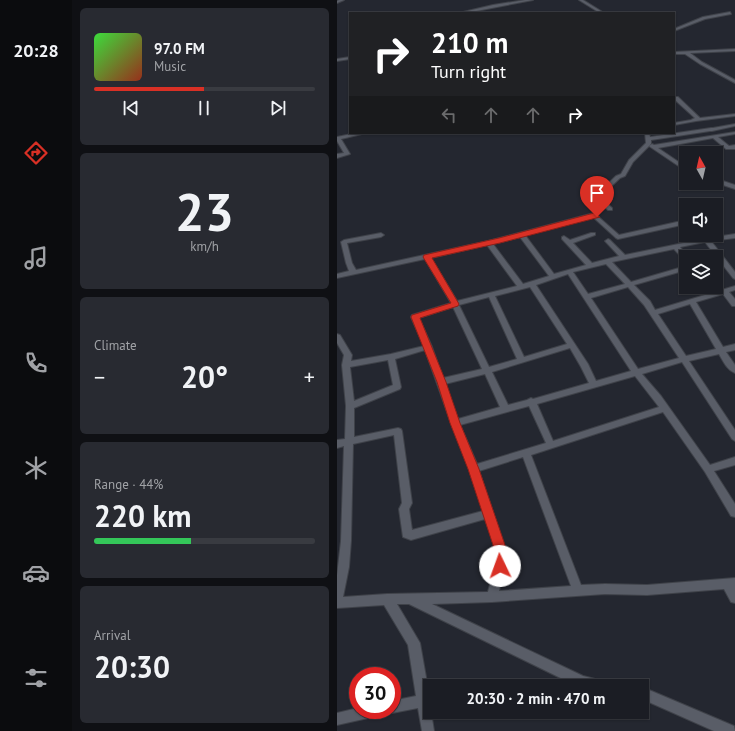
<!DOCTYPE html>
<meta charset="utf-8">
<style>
body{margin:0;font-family:"PT Sans",sans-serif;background:#282a31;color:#f1f3f6;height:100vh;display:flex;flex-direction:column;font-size:15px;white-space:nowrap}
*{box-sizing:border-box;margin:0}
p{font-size:13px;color:#a0a2a6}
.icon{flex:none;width:22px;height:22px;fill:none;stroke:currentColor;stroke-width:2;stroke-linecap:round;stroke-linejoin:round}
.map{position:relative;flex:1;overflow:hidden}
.details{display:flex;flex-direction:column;gap:8px;padding:8px;background:#0f1014;width:265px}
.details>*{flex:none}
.hud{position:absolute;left:12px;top:12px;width:326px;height:122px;border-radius:0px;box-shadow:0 1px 3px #0004,0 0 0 1px #393b41;background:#202124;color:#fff;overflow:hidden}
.needle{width:26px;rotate:352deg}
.buttons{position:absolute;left:342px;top:146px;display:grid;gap:8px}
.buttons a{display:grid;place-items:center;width:44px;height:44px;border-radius:0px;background:#1b1d24;box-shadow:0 1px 3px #0004,0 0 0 1px #393b41;font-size:20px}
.speed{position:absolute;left:12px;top:667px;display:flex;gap:8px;font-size:20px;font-weight:700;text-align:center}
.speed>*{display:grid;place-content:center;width:52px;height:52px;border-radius:50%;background:#1b1d24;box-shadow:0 1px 3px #0004,0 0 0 1px #393b41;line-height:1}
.speed .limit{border:6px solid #d22;background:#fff;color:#111}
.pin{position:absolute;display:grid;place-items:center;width:34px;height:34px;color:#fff;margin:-41px -17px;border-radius:50% 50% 50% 0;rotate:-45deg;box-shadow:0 0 4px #0007}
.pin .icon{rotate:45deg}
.me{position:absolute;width:44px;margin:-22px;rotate:357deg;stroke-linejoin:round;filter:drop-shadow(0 0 3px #0008)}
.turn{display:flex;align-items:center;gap:14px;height:84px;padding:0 16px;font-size:18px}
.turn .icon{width:52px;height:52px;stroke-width:2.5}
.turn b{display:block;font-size:28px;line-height:34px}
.lanes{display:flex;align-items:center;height:38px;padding:0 16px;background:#0003;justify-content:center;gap:20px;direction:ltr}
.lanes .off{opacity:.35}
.big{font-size:30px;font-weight:600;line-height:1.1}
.details .tile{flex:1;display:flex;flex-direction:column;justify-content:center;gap:6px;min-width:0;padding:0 14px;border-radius:6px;background:#282a31}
.details .dial{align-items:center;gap:0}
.dial b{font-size:52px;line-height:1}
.song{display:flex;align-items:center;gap:12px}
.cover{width:48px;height:48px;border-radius:6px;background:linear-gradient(135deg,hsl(120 70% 55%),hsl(10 70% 35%))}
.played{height:4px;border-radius:2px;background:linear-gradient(90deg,#d93025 50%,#393b41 50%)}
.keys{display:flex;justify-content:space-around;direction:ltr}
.heat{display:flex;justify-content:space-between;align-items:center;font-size:22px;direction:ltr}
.charge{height:6px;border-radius:3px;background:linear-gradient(90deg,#34c759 44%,#393b41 0)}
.trip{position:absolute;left:86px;top:679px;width:226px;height:40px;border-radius:0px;background:#1b1d24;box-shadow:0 1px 3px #0004,0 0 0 1px #393b41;font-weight:600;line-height:40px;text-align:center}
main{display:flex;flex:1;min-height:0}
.tab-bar{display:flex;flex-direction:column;width:72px;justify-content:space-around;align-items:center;background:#0b0c0e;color:#a0a2a6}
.tab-bar .icon{width:28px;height:28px}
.tab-bar .current{color:#d93025}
.tab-bar b{font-size:18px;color:#f1f3f6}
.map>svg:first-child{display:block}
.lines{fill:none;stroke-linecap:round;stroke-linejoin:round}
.minor-casing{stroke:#3f4249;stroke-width:2}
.minor{fill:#595d67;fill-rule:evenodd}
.route{fill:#d93025;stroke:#8d1f18}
</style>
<main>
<nav class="tab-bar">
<b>20:28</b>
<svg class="icon current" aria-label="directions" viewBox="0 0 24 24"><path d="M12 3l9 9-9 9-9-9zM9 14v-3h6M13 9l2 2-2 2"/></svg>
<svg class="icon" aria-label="music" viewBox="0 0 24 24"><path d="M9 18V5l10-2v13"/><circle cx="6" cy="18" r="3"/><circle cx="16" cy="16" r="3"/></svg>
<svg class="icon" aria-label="phone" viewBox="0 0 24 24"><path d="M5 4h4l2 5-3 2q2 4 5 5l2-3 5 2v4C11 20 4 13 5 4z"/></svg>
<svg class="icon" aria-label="climate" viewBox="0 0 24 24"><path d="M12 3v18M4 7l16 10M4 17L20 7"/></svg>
<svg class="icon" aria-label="car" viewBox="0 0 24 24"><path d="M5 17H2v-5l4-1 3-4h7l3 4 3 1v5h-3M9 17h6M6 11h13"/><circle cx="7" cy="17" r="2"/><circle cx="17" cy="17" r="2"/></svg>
<svg class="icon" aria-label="filters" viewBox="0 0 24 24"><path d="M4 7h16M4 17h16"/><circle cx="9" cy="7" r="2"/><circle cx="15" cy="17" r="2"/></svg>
</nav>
<section class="details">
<div class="tile">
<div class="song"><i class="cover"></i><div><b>97.0 FM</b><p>Music</p></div></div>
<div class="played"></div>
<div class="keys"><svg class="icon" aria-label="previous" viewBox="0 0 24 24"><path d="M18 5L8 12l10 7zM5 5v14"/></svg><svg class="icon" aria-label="pause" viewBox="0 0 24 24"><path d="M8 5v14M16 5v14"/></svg><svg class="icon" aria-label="next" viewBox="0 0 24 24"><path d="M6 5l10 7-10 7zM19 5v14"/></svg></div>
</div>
<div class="tile dial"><b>23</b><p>km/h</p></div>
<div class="tile"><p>Climate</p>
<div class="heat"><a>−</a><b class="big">20°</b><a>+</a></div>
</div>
<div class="tile"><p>Range · 44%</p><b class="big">220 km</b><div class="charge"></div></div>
<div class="tile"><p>Arrival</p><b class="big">20:30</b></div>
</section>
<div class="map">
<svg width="398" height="731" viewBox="0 0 398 731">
<rect width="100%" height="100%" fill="#242730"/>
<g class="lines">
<defs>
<g id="minor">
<polygon points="2,0 7,0 0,3 0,1"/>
<polygon points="188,0 196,0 129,13 122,13 156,5"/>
<polygon points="242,0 246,0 267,13 263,13"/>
<polygon points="393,12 394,14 368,19 337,31 337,29 366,17"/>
<polygon points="398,49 398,51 353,53 365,62 398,80 398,83 363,64 348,54 337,54 337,52"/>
<polygon points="13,57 13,59 0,61 0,59"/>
<polygon points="337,97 341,97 363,118 398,114 398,116 359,121 337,125 337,123 354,120 358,118 337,99"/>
<polygon points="398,124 398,126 375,131 373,131 314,140 314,144 296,162 288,176 283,178 263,197 275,208 275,210 271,210 257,197 279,176 284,174 292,160 309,143 308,133 312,133 313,137 374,128 376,128"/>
<polygon points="398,132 398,134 381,137 392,146 398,145 398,149 389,149 376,138 321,148 349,167 349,171 312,146 315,144 317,145"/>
<polygon points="19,133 29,133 4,139 13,154 0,158 0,154 7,153 0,141 0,137"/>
<polygon points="386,181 398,185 398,189 386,185 371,187 365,183 379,183"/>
<path d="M 257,213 L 282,235 L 349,220 L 349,224 L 281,239 L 279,238 L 256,217 L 188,235 L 217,274 L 249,265 L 225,239 L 225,237 L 227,236 L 233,240 L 254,233 L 258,233 L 258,235 L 236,243 L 255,263 L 282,256 L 268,241 L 271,239 L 273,240 L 288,255 L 366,239 L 365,235 L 369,235 L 372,238 L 398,234 L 398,238 L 374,241 L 398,272 L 398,279 L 396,278 L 368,242 L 343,247 L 351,257 L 349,257 L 349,261 L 347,260 L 337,249 L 275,262 L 294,282 L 349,266 L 349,270 L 297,285 L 313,301 L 318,310 L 398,286 L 398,290 L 392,292 L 398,299 L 398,306 L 395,306 L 386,294 L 359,302 L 386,347 L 398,344 L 398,350 L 389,352 L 398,365 L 398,373 C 390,370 386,361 382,354 L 352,361 L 398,430 L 398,441 L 395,439 L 345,362 L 305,374 L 324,396 L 373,465 L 398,457 L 398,465 L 377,471 L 398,504 L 398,517 L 394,516 L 368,472 L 326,412 L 194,455 L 244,585 L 268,584 L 310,585 L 398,578 L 398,603 L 394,602 L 387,589 L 310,595 L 268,594 L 155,602 L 95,604 L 246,676 L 270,682 L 272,686 L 240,686 L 72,604 L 60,604 L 83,643 L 93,700 L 93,712 L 94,712 L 97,731 L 85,731 L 81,708 L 55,713 L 50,710 L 55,710 L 55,701 L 79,696 L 71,645 L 47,605 L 0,608 L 0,575 L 4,541 L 7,446 L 0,448 L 0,440 L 8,439 L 9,406 L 5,365 L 7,355 L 0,343 L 0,334 L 3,335 L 15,355 L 14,361 L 54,354 L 87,346 L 74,317 L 75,315 L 114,303 L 88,259 L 0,278 L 0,274 L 12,271 L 9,263 L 4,242 L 7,240 L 44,233 L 47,235 L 44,237 L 10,243 L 15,263 L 19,270 L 151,241 ZM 183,237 L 212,276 L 186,284 L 156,244 ZM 150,245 L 180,286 L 120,301 L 94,258 ZM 269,264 L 288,284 L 251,294 L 236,272 ZM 231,274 L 294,371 L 259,381 L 251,364 L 199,285 ZM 193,287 L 230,344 L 187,357 L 158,296 ZM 291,287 L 307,305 L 342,358 L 301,369 L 254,298 ZM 152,297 L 180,359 L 152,367 L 122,305 ZM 353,304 L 379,349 L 349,356 L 321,314 ZM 116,307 L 145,369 L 106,378 L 95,347 L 82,318 ZM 233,348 L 244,367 L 252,383 L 196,399 L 194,398 L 190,400 L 171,405 L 155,372 ZM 88,350 L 114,423 L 132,469 L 146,511 L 75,530 L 72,509 L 75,503 L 65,431 L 64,429 L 61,428 L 17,437 L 17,408 L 63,389 L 64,387 L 58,359 ZM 51,360 L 56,385 L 17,401 L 13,367 ZM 148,374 L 163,407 L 121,419 L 108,384 ZM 298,376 L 322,407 L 216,441 L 200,404 ZM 192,406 L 209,443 L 140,464 L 123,425 ZM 57,435 L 65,503 L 62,509 L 66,537 L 74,540 L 148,519 C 151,528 156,538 157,547 C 159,562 155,577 151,592 L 50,594 L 6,597 L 12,567 L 14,541 L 16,444 ZM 186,457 L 234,586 L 162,591 L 168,565 L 167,545 L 142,471 Z"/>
<polygon points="305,687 397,726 398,731 377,731 305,699"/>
<polygon points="21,708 21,710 46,710 44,714 40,716 0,725 0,713"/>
</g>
</defs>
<!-- minor casing -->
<use href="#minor" class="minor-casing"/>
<!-- minor -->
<use href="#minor" class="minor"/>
</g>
<!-- route -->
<path class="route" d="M 257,213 L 263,217 L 163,243 L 95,258 L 122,304 L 121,306 L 83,318 L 109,382 L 123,423 L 142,469 L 168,545 C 169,554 171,562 167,570 L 163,572 L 159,570 C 155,563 157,553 156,545 L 131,469 L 113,423 L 100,382 L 74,317 L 75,315 L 114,303 L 86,257 L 87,255 L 162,238 Z"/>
</svg>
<div class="buttons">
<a><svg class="needle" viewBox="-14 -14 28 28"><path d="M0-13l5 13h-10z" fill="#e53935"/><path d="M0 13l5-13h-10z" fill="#a0a2a6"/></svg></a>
<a><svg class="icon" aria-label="sound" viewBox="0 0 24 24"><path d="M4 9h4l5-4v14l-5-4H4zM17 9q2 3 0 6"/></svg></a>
<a><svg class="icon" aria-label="layers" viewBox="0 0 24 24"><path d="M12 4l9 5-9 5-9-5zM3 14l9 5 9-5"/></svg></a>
</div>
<div class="speed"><div class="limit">30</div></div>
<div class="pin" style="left:260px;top:217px;background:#d93025"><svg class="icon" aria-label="arrive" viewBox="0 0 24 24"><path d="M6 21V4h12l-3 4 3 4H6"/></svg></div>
<svg class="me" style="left:163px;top:566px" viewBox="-20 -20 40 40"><circle r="19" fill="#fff"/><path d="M0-13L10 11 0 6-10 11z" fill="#d93025"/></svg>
<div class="trip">20:30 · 2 min · 470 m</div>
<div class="hud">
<div class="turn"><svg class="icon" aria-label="right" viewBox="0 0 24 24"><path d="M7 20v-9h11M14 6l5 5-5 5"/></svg><div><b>210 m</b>Turn right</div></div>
<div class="lanes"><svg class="icon off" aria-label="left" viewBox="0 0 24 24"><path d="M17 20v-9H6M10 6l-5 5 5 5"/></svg><svg class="icon off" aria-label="ahead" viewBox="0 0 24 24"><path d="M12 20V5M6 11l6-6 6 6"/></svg><svg class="icon off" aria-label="ahead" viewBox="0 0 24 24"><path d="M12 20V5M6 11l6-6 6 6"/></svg><svg class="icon" aria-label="right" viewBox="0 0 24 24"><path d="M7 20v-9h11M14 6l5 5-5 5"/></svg></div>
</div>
</div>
</main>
